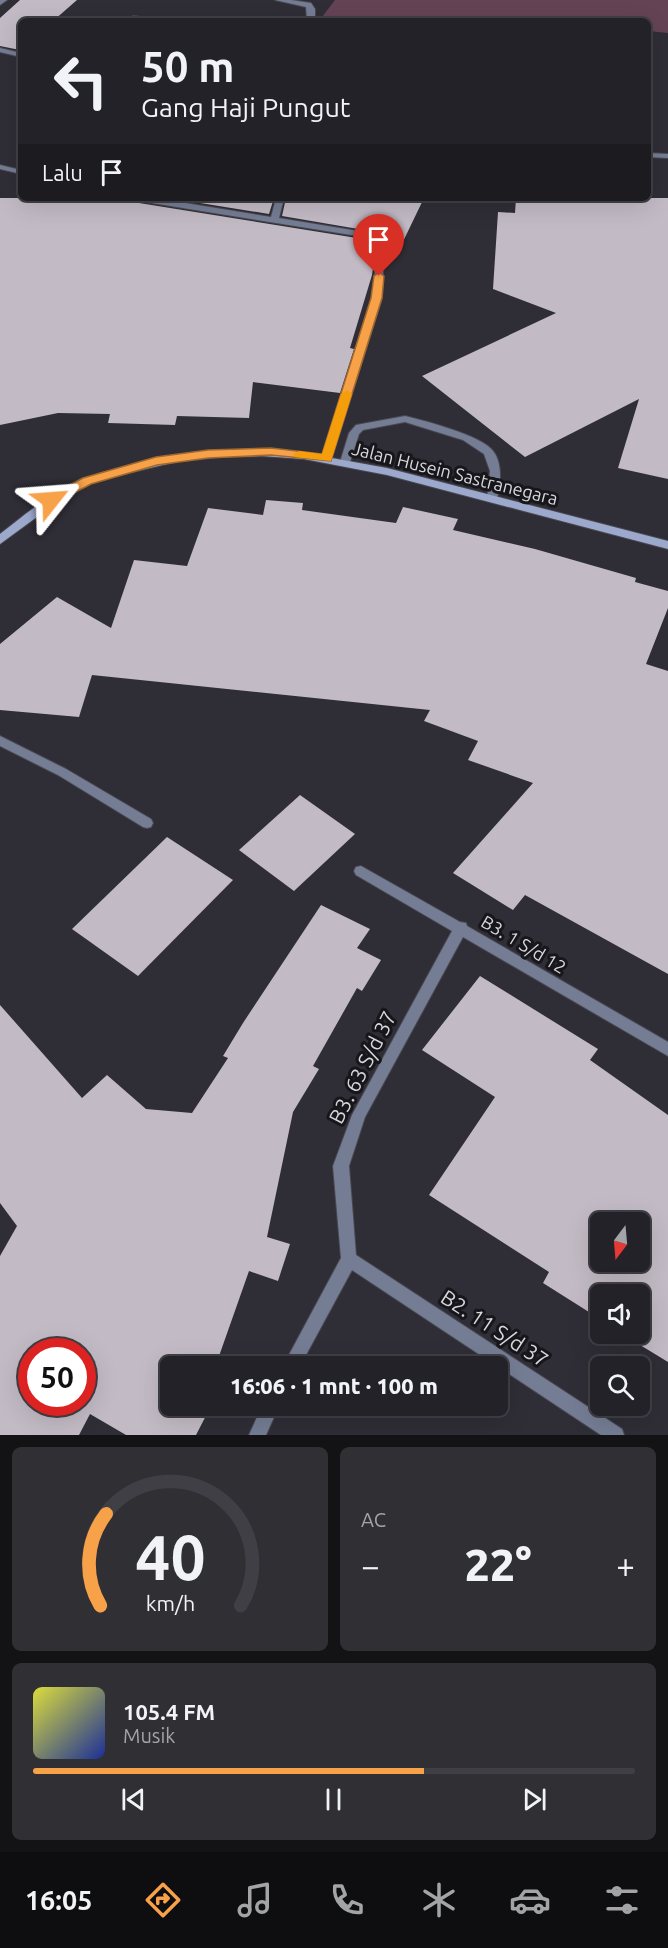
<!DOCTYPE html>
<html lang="id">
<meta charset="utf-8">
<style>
body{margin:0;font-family:Ubuntu,sans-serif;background:#2f2f34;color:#f1f3f6;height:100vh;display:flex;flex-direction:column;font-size:22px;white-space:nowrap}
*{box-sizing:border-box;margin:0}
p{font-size:20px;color:#a3a4a8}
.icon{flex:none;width:33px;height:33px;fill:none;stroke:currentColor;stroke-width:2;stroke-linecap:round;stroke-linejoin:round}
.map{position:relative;height:1435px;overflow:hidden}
.panel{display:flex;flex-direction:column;gap:12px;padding:12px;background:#131316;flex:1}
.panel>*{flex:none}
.top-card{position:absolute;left:18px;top:18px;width:633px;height:183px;border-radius:9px;box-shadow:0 6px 24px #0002,0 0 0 2px #403f45;background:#232228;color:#f1f3f6;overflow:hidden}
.needle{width:39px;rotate:196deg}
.tools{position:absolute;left:590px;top:1212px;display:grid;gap:12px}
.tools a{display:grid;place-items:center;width:60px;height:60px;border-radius:9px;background:#232228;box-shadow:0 6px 24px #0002,0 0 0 2px #403f45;font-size:30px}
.speed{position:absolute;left:18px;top:1338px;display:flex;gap:12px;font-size:30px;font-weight:700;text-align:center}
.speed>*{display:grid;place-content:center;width:78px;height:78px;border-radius:50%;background:#232228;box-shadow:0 6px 24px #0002,0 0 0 2px #403f45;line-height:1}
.speed .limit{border:9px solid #d22;background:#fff;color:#111}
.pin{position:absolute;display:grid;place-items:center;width:51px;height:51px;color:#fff;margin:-62px -26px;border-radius:50% 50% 50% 0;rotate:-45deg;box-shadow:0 0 6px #0007}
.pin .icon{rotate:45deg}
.me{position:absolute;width:66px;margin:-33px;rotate:62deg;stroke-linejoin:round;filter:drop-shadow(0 0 4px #0008)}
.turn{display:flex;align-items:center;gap:21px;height:126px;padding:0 24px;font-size:27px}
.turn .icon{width:78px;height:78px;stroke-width:2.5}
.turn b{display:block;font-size:42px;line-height:51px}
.then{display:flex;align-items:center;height:57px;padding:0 24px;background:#0003;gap:12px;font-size:22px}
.big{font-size:45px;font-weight:800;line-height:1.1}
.panel .widget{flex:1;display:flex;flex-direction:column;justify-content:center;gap:9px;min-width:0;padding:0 21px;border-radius:9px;background:#2f2f34}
.panel .dial{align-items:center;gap:0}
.dial svg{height:156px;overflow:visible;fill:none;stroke:#403f45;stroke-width:7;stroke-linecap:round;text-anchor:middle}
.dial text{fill:#f1f3f6;stroke:none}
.song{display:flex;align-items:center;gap:18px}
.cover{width:72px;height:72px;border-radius:9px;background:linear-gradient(135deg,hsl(60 70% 55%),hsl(230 70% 35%))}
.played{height:6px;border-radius:3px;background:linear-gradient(90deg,#f7a149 65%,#403f45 65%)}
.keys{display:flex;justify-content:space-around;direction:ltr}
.heat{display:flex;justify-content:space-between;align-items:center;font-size:33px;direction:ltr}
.panel .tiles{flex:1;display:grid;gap:12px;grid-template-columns:1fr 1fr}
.widget:last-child{grid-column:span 2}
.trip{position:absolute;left:160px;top:1356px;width:348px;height:60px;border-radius:9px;background:#232228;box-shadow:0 6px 24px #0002,0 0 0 2px #403f45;font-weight:800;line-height:60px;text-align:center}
.tab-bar{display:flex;height:96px;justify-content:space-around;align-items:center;background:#0e0e10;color:#a3a4a8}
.tab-bar .icon{width:42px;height:42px}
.tab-bar .on{color:#f7a149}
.tab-bar b{font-size:27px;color:#f1f3f6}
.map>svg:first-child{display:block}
.green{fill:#644355}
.building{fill:#c2bac4;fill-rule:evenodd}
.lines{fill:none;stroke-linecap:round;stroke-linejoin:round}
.service-casing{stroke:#4a4851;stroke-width:2}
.minor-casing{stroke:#4a4851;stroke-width:2}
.secondary-casing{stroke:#4a4851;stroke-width:2}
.service{fill:#747d94;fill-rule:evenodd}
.minor{fill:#747d94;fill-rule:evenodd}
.secondary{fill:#9ca9cd;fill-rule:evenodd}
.route{fill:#f7a149;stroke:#a1692f;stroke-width:1.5}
.slow{fill:#f59e0b}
.labels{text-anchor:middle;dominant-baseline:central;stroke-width:6;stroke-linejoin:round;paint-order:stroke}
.street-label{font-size:18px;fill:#d8d7dd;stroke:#17161a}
.near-street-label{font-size:21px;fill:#d8d7dd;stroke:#17161a}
</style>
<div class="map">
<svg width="668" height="1435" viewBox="0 0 668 1435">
<rect width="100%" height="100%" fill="#2f2d36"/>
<!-- green -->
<polygon class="green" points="335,0 668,0 668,33 648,31 648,21 319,21"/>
<!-- building -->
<g class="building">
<polygon points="20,0 77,0 53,21 21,21 20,50 0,46 0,18"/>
<polygon points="0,198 133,198 139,203 363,239 375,254 372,275 350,348 354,349 340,393 253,382 249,418 177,416 175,425 108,423 110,414 58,413 0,425"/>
<polygon points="169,198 274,198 269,214"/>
<polygon points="286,198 424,198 397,254 386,250 370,231 282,216"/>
<polygon points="516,198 668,198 668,479 618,468 639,399 525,457 422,376 556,313 493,289 498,212 515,213"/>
<polygon points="266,500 303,503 302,510 396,523 403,507 458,519 453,530 535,549 636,578 635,582 668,591 668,608 646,664 668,671 668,974 525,895 513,910 453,873 533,783 468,760 478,741 424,721 430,710 92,675 79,717 0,710 0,644 57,597 111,628 134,560 187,566 208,508 263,515"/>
<polygon points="300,795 355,834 294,891 239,850"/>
<polygon points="167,837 233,880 138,976 72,929"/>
<path d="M 321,905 L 370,929 L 357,948 L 381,960 L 362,991 L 357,988 L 313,1066 L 319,1069 L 293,1112 L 267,1237 L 290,1244 L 278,1281 L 249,1271 L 218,1359 L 232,1366 L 171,1366 L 171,1406 L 211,1406 L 196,1435 L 126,1435 L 90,1414 L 79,1435 L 0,1435 L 0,1256 L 17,1226 L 0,1203 L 0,1005 L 82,1098 L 107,1075 L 146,1109 L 192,1113 L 228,1058 L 223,1056 L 243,1023 ZM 32,1352 L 82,1352 L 82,1402 L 32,1402 Z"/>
<path d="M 480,976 L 598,1049 L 590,1060 L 668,1115 L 668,1362 L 622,1334 L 639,1334 L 639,1294 L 600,1294 L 600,1319 L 543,1283 L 549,1272 L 429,1195 L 495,1097 L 422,1050 ZM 600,1222 L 639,1222 L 639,1262 L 600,1262 Z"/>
</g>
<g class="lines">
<defs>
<g id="service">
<polygon points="648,153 668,154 668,158 648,157"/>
<path d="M 405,416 C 425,421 481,435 493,451 C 503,463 501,488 496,501 L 488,501 L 487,499 L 490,471 L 484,454 L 463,440 L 405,422 L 363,430 L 359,434 L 350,462 L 349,464 L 341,464 L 340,462 L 349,433 L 356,425 Z"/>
<polygon points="0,736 66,769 151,819 153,823 151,827 147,828 143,827 58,775 0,746"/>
</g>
<g id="minor">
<polygon points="0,0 7,0 0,5"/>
<polygon points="275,0 291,0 311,3 315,9 315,21 307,21 306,7"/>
<polygon points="134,16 154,19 155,21 124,21"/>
<polygon points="0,48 21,53 21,57 0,52"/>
<polygon points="0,165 21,170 21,174 0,169"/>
<polygon points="135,198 155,198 271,217 276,198 284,198 279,218 370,233 384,251 382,298 331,460 323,460 322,458 372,298 377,253 364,237 139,201"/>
<polygon points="361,866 460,922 466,923 467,926 668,1042 668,1056 463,937 365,1117 349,1166 356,1255 622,1429 624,1435 601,1435 352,1270 300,1366 283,1366 341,1258 333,1166 352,1115 452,931 356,875 354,871 356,867"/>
<polygon points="262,1406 279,1406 266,1435 249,1435"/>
</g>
<path id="secondary" d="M 262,449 L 304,453 L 387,468 L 668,541 L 668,549 L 387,475 L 304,459 L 262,456 L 219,457 L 175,462 L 95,481 L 56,503 L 0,544 L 0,534 C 23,516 46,497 72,484 C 89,475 106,472 125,467 C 170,456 214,450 262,449 Z"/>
</defs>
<!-- service casing -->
<use href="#service" class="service-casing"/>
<!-- minor casing -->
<use href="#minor" class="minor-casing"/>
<!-- secondary casing -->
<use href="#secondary" class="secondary-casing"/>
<!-- service -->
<use href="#service" class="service"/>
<!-- minor -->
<use href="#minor" class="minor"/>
<!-- secondary -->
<use href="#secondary" class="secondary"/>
</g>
<!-- route -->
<polygon class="route" points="379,272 384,276 382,298 331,461 271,455 208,458 157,465 91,484 55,503 47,503 47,497 83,478 156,457 208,450 271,448 322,454 371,298 374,276"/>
<!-- slow -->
<polygon class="slow" points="347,390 352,394 331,461 295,457 293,454 299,451 322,454 341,394"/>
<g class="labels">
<!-- street labels -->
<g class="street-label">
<text transform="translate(455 473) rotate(14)">Jalan Husein Sastranegara</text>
<text transform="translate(524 944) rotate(31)">B3. 1 S/d 12</text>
</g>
<!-- near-street labels -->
<g class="near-street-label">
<text transform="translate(362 1067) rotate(-63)">B3. 63 S/d 37</text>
<text transform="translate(495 1328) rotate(33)">B2. 11 S/d 37</text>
</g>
</g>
</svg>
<div class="tools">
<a><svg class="needle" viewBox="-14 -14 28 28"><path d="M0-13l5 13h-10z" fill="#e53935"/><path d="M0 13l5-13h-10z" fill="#a3a4a8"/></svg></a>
<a><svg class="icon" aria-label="sound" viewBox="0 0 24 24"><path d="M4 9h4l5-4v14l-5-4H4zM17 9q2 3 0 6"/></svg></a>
<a><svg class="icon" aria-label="search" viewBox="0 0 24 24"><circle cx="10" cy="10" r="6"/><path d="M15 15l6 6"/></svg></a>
</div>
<div class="speed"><div class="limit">50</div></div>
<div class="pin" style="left:379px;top:276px;background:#d93025"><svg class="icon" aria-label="arrive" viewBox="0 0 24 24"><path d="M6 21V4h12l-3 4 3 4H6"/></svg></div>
<svg class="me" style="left:51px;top:500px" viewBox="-20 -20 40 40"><path d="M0-17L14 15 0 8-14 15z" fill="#f7a149" stroke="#fff" stroke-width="4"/></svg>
<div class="trip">16:06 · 1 mnt · 100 m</div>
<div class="top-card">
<div class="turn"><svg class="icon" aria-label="left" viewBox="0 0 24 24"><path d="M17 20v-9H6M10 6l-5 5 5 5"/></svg><div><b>50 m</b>Gang Haji Pungut</div></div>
<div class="then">Lalu<svg class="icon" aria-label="arrive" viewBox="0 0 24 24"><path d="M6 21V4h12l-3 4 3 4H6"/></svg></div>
</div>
</div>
<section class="panel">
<div class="tiles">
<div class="widget dial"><svg viewBox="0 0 100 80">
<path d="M14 69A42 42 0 1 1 86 69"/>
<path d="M14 69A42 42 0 0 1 17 22" stroke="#f7a149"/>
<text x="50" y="56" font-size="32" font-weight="700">40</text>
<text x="50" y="72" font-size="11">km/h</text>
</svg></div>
<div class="widget"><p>AC</p>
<div class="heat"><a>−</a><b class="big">22°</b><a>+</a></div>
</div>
<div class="widget">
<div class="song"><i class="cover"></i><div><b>105.4 FM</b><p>Musik</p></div></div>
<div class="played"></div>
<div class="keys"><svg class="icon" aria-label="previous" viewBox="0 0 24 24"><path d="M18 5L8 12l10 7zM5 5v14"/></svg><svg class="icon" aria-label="pause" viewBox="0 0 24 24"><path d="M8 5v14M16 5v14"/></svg><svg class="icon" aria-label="next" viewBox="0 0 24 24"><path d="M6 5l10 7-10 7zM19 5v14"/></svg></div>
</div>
</div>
</section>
<nav class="tab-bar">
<b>16:05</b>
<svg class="icon on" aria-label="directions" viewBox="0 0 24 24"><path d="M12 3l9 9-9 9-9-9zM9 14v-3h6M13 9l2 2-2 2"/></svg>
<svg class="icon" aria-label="music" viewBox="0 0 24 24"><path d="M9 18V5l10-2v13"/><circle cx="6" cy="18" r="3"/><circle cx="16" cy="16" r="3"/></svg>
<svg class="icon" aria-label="phone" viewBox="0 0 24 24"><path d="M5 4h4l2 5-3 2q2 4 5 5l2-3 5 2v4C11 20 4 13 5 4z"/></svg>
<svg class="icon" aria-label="climate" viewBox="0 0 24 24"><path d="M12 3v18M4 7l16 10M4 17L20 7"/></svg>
<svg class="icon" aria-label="car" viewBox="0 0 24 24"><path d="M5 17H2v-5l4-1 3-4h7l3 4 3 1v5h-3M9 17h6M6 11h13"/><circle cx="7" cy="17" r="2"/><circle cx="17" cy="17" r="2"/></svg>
<svg class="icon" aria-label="filters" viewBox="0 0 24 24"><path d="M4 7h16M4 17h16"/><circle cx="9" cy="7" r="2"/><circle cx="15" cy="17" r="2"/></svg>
</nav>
